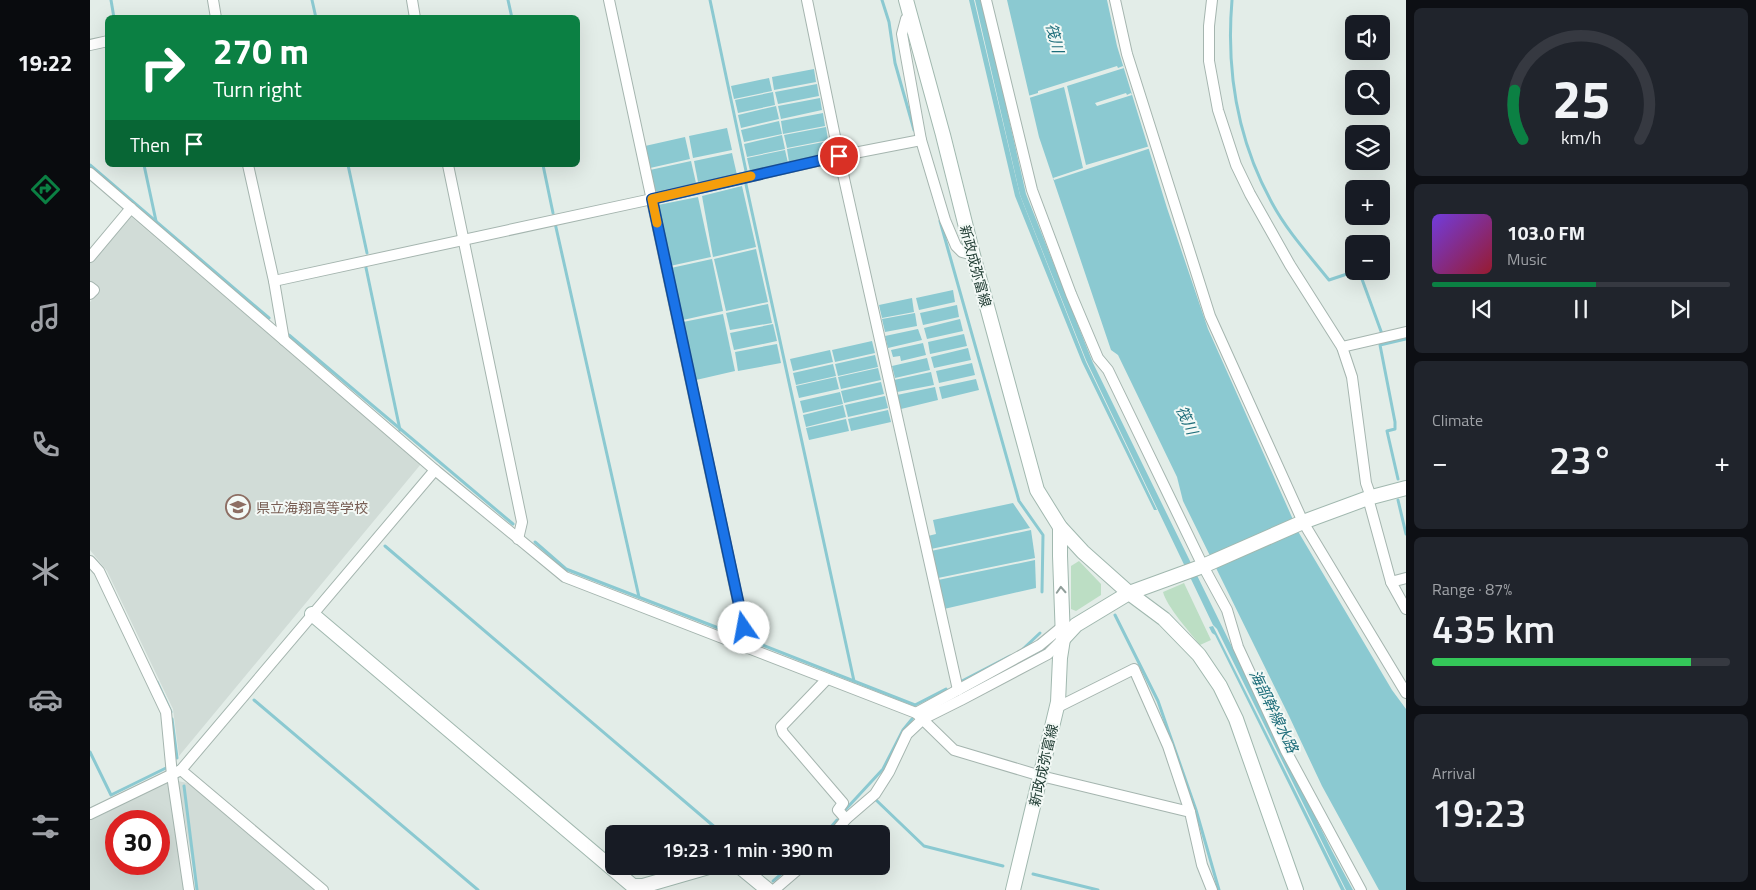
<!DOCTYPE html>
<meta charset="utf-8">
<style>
body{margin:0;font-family:"Titillium Web","Noto Sans JP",sans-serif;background:#20242c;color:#f1f3f6;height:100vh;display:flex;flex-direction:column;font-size:19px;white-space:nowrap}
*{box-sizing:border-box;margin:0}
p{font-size:16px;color:#9ea1a6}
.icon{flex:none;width:28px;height:28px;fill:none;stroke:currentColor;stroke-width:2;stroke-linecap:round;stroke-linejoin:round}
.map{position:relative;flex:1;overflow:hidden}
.sheet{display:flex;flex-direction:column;gap:8px;padding:8px;background:#0d0f14;width:350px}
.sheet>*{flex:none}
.top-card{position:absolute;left:15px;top:15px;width:475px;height:152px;border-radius:8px;box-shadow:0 5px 20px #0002;background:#0b8043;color:#fff;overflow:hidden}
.controls{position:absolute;left:1255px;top:15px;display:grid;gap:10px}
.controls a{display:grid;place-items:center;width:45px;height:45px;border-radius:8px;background:#171b24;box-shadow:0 5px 20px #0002;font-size:25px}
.speed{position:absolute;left:15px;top:810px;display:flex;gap:10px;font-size:25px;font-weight:700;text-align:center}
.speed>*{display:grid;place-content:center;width:65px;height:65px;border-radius:50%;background:#171b24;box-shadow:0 5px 20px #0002;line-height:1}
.speed .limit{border:8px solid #d22;background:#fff;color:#111}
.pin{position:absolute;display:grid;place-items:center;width:42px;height:42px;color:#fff;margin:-21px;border:2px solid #fff;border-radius:50%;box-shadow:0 1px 5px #0007}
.me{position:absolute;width:55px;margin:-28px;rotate:348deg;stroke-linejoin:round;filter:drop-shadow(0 0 4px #0008)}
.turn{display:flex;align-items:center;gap:18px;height:105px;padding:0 25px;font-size:22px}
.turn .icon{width:65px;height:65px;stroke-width:2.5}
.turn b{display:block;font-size:35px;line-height:42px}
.then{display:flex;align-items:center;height:48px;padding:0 25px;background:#0003;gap:10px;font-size:19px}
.big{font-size:38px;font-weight:600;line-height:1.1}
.sheet .widget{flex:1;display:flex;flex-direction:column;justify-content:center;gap:8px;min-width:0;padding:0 18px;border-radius:8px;background:#20242c}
.sheet .dial{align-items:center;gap:0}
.dial svg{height:130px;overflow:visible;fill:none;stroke:#363941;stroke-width:7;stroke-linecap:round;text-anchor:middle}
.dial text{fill:#f1f3f6;stroke:none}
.song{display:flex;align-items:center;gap:15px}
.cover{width:60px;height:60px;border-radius:8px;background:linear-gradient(135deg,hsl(260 70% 55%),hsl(350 70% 35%))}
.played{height:5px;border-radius:2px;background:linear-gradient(90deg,#0b8043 55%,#363941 55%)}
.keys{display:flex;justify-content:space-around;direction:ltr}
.heat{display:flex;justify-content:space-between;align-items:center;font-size:28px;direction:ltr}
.charge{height:8px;border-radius:4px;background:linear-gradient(90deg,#34c759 87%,#363941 0)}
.trip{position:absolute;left:515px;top:825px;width:285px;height:50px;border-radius:8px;background:#171b24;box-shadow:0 5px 20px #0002;font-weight:600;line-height:50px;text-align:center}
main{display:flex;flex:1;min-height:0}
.dock{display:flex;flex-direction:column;width:90px;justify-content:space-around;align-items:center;background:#090b0e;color:#9ea1a6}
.dock .icon{width:35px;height:35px}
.dock .active{color:#0b8043}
.dock b{font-size:22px;color:#f1f3f6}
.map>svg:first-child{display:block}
.built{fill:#d1dcd7;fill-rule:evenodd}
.green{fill:#bcdec4}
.water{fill:#8bc9d1}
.pier{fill:#e3ede8}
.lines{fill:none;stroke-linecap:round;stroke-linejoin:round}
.stream{stroke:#8bc9d1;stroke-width:3}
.street-casing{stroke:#a5b5af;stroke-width:12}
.secondary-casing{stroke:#a1b8af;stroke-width:16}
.street{stroke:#fff;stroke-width:10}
.secondary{stroke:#fff;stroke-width:14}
.oneway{stroke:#909e9a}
.route-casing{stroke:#114b97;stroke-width:12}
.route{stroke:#1a73e8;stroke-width:9}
.slow{stroke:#f59e0b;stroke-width:9}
.labels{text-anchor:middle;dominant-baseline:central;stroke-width:4;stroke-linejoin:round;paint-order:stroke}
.street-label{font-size:14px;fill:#223e35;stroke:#f3f9f6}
.education-label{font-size:14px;fill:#785e54;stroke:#f3f9f6;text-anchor:start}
.water-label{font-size:15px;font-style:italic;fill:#1d6d7a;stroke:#f3f9f6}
</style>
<main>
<nav class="dock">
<b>19:22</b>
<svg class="icon active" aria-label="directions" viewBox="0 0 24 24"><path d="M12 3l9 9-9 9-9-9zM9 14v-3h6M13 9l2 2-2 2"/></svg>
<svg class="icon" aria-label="music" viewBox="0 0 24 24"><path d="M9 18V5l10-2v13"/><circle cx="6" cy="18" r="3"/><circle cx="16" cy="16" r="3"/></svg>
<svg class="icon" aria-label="phone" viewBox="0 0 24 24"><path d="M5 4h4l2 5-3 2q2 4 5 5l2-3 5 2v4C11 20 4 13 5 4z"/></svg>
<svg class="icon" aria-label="climate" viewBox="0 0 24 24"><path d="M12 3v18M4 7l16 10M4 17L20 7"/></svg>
<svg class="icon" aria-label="car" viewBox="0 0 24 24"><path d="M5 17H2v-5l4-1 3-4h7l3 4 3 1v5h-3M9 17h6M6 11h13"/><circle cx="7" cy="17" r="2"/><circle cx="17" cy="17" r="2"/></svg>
<svg class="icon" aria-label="filters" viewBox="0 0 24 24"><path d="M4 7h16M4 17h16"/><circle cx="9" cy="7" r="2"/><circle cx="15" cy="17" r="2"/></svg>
</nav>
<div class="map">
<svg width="1316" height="890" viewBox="0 0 1316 890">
<rect width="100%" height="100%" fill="#e3ede8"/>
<!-- built -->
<g class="built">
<polygon points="39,215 331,464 89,756 83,709 17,571 0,550 0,302 10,291 0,282 0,262"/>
<path d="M 80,781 L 96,890 L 0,890 L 0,820 ZM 26,821 L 69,821 L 69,864 L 26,864 Z"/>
<polygon points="88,781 102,784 227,890 107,890"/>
</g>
<!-- green -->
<g class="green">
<polygon points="989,561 1011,584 1011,595 986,611 981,609 981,566"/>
<path d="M 1094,583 L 1121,640 L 1110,645 C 1099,631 1077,607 1073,592 Z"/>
</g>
<!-- water -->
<g class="water">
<polygon points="879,0 884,0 930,195 996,362 1067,510 1064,510 992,362 925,196"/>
<polygon points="885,0 892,0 936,194 1003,363 1242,851 1263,890 1256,890 1242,862 1127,629 1123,625 996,360 930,195"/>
<polygon points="917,0 1017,0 1027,46 1077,208 1118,329 1209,533 1302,690 1316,709 1316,890 1289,890 1232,786 1199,716 1093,501 1087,477 1028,355 1021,350 949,137"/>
<polygon points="724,69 726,82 684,90 682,77"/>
<polygon points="679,78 682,91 644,99 641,86"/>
<polygon points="727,84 729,96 688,104 685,92"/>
<polygon points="683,92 685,105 648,113 645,100"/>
<polygon points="730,98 732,110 691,119 688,106"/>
<polygon points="686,106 689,119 651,128 648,115"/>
<polygon points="733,113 735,126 693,134 691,121"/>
<polygon points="689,121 692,134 654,142 651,130"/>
<polygon points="736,127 738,140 697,148 694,135"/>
<polygon points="637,128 642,150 603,158 599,136"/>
<polygon points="692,135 695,149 657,157 654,144"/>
<polygon points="595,137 600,159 560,168 555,146"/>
<polygon points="739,141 741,154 699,162 697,149"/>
<polygon points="695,150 698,163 660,171 657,158"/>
<polygon points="642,153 647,175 608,182 604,161"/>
<polygon points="601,161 606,183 565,192 560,170"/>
<polygon points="652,186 666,247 623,257 612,196"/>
<polygon points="608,197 621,257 580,266 568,205"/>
<polygon points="666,249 678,302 636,311 624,259"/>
<polygon points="622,259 633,311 593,320 581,268"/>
<polygon points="863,290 865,302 829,310 826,298"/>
<polygon points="822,298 824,312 792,318 789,305"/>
<polygon points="678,304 682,323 640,330 636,313"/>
<polygon points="867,305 869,317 833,325 830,313"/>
<polygon points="825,313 827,326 795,332 792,319"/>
<polygon points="633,314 645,371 606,380 593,322"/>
<polygon points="870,319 873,331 837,339 834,328"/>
<polygon points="683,324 687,341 644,350 640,333"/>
<polygon points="828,329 832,340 798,348 795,336"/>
<polygon points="874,334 877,346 840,354 838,342"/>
<polygon points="782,341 785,353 745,362 742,350"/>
<polygon points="833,343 836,355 811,361 810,356 803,357 801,350"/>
<polygon points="687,344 691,363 648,371 645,352"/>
<polygon points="878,348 881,360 844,368 841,357"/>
<polygon points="740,350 743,362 703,371 700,359"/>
<polygon points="785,355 788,367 748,376 745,364"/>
<polygon points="837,358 840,370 805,378 802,366"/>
<polygon points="882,363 885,375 849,383 846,371"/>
<polygon points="743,364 746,376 706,385 703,373"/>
<polygon points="788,368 791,380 751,389 748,377"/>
<polygon points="841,372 844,385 807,392 804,380"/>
<polygon points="746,377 749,389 709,398 706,386"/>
<polygon points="886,379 889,390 852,399 849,387"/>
<polygon points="791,382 794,394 754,403 751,391"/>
<polygon points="845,387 848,400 811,409 807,395"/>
<polygon points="750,392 753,404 713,413 710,401"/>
<polygon points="795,396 798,408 758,417 755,405"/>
<polygon points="753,405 756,417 716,427 713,415"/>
<polygon points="798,410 801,422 761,431 758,419"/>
<polygon points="756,419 759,431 719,440 716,428"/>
<polygon points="923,503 940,528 841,549 838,536 846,534 843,520"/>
<polygon points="941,530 945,558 848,578 841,551"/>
<polygon points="945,560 946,588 854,609 848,580"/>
<polygon points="1123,626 1255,890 1251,890 1125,635 1122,633 1119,627"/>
</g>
<!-- pier -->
<g class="pier">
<polygon points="1027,66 1028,68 1033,66 1034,68 977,86 996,165 1060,146 1061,148 964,180 963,178 993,168 974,87 939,98 938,96 948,93 948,91"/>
<polygon points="1036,93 1037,95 1041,93 1042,95 1007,106 1005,103"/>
</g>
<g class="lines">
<!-- stream -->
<g class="stream">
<polyline points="21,0 24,18"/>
<polyline points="222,0 226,18"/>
<polyline points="418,0 422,18"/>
<polyline points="620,0 656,171"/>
<polyline points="792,0 799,22 805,63 824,130"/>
<path d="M 1142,0 C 1136,71 1148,141 1182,203 C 1197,231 1219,255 1239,280 L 1266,271"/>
<polyline points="0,165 179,318"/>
<polyline points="54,165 66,221"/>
<polyline points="258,165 277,253"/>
<polyline points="453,165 463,213"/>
<polyline points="655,180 764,681"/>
<polyline points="850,221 929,501 953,535 952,592"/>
<polyline points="465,223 549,597"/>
<polyline points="275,263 310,430"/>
<polyline points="1269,271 1292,334"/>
<polyline points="199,335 423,524"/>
<polyline points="1308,479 1297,431 1305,429 1305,422 1290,345 1316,339"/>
<polyline points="1308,500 1316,534"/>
<polyline points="445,542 476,569 649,636"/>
<polyline points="295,546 627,829 630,834"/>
<polyline points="1025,615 1068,701 1106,810 1129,890"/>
<polyline points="667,643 825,705 856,689"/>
<polyline points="933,649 950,633"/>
<polyline points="914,670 955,649"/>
<polyline points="872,681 920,656"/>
<polyline points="67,682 81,712"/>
<polyline points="164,700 388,890"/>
<polyline points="82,719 87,758"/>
<polyline points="0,752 21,795 78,767"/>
<polyline points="94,786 107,890"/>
<polyline points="785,799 834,846 913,866"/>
<polyline points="756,809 793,769 813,730 822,719"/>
<polyline points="735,834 747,820"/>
<polyline points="943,874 1008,890"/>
<polyline points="683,881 700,866"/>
</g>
<defs>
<g id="street">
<polyline points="123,0 126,18"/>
<polyline points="322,0 325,18"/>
<polyline points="519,0 658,648"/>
<polyline points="717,0 749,156 868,690"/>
<polyline points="896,0 942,190 981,294 1008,358 1018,370 1113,566 1137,610 1148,647 1196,751 1271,890"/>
<polyline points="1025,0 1037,54 1120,316 1213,522 1316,693"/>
<polyline points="1122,0 1119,26 1119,61 1128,110 1146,165 1160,194 1200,265 1252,347 1262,377 1276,483 1281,497"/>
<polyline points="821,14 816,19 812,34 831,140 855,220 866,246 872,252 883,255"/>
<polyline points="0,45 18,41"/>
<polyline points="158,165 184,281 194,340"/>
<polyline points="358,165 432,522 428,539"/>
<polyline points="0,173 345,470 475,577 826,713 864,750 951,776 1100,812 1112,865 1122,890"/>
<polyline points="0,257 41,208"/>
<polyline points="184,281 562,199 749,156 831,140"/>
<polyline points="0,287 4,290 0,294"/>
<polyline points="1252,347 1316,332"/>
<polyline points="1278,498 1301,582 1316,609"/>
<polyline points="0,561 9,571 76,712 82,775 99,890"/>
<polyline points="1301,582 1316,578"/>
<polyline points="737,679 691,727 693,733 753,803 748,810 756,819"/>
<polyline points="966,708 1044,669 1078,746 1100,812"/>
<polyline points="826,713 950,645 973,626"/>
<polyline points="91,770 233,890"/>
<polyline points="0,814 91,770 345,470"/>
<polyline points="744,834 756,819 785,794 799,772 817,734 833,719 871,700 958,654 973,639"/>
<polyline points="684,890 712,866"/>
</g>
<g id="secondary">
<polyline points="816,0 853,135 883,255 947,490 970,527 993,552 1039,593 1074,619 1109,655 1130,686 1146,719 1206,890"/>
<polyline points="222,614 543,886 553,886 622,866"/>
<polyline points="973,639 986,625 1039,593 1113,566 1213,522 1278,498 1316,488"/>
<polyline points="649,866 678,890"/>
<polyline points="923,890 968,702 970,658 973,639 970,556 970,527"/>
</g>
</defs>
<!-- street casing -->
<use href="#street" class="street-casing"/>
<!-- secondary casing -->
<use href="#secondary" class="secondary-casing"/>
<!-- street -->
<use href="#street" class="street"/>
<!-- secondary -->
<use href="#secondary" class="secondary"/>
</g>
<!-- one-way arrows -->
<defs><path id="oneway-chevron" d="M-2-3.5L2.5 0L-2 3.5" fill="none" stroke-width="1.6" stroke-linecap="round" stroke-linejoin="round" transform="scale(1.25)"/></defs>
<use class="oneway" href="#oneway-chevron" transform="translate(971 590) rotate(-93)"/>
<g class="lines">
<defs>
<polyline id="route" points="654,628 562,199 749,156"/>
</defs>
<!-- route casing -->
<use href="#route" class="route-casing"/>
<!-- route -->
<use href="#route" class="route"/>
<!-- slow -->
<polyline class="slow" points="567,223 562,199 661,176"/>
</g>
<!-- icons -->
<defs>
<symbol id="school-ring" viewBox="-11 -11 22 22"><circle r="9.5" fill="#f3f9f6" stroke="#8d6e63" stroke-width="1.5"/><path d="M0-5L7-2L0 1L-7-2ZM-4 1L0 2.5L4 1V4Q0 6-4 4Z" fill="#8d6e63"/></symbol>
</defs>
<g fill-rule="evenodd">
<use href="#school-ring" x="134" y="493" width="28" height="28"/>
</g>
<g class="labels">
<!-- street labels -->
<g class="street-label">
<text transform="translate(886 266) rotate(75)">新政成弥富線</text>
<text transform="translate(953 765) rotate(-77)">新政成弥富線</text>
</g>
<!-- education labels -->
<g class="education-label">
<text x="166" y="507">県立海翔高等学校</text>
</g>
<!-- water labels -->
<g class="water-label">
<text transform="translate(965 38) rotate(76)">筏川</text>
<text transform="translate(1097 420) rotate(65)">筏川</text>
<text transform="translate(1184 711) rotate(64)">海部幹線水路</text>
</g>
</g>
</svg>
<div class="controls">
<a><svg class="icon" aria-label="sound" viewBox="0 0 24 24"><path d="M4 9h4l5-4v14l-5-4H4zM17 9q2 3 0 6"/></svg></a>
<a><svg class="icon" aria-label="search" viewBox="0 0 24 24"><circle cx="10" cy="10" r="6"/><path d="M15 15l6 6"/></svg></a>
<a><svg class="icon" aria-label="layers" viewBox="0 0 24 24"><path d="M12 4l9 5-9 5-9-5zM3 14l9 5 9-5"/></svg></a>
<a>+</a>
<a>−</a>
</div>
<div class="speed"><div class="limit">30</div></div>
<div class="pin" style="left:749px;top:156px;background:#d93025"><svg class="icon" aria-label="arrive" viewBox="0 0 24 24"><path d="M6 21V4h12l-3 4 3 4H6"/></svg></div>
<svg class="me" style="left:654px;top:628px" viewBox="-20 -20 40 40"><circle r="19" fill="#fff"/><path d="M0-13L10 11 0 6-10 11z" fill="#1a73e8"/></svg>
<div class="trip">19:23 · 1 min · 390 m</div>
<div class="top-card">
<div class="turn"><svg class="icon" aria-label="right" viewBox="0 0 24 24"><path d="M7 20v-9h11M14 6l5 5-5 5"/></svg><div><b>270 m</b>Turn right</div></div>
<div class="then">Then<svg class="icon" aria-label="arrive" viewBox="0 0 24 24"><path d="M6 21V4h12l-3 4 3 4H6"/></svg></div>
</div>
</div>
<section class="sheet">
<div class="widget dial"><svg viewBox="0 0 100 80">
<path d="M14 69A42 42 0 1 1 86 69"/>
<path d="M14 69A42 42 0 0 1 9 39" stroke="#0b8043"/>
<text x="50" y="56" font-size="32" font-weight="700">25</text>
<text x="50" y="72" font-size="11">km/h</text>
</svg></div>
<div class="widget">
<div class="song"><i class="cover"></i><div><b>103.0 FM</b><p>Music</p></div></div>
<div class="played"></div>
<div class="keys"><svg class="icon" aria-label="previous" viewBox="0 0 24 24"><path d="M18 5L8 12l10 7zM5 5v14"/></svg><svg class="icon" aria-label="pause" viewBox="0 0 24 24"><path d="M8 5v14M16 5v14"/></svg><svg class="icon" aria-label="next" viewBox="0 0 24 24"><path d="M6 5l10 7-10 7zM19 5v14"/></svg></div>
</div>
<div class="widget"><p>Climate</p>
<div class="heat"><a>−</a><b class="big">23°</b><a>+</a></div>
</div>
<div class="widget"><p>Range · 87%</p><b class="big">435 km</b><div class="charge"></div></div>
<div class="widget"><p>Arrival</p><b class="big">19:23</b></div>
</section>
</main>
